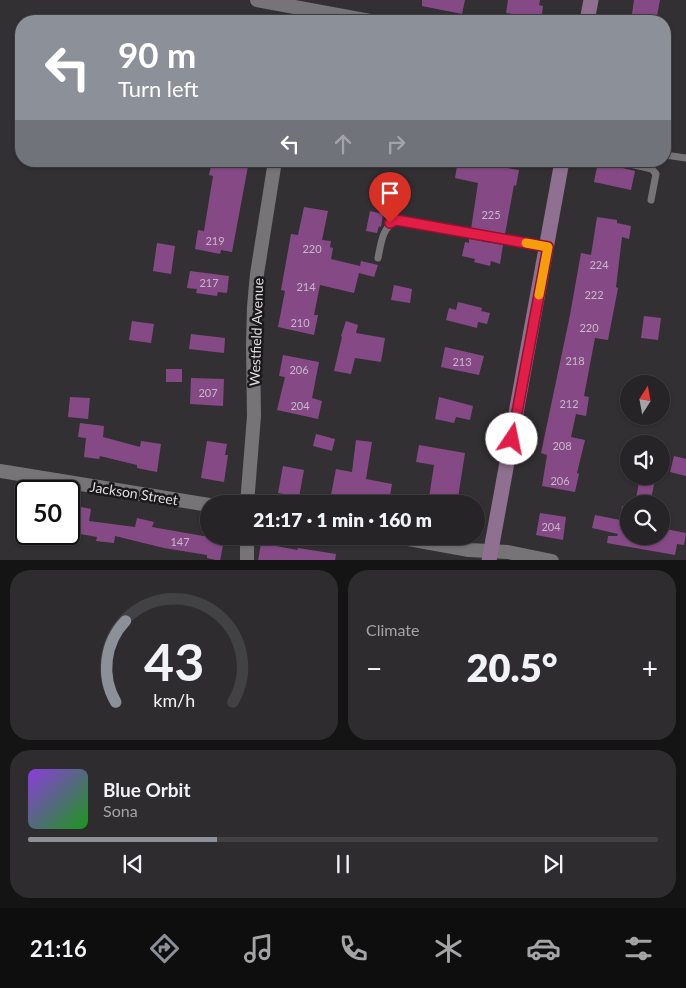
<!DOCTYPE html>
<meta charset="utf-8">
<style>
body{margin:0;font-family:Lato,sans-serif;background:#2e2c2e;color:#f1f3f6;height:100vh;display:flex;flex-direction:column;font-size:19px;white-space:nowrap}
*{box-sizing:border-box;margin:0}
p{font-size:16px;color:#a4a4a7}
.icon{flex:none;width:28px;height:28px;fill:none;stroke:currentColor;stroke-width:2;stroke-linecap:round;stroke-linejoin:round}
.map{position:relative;height:560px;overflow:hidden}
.sheet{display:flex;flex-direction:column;gap:10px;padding:10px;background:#151415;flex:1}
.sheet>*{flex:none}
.guide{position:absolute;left:15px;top:15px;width:656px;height:152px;border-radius:20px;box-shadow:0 1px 4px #0004,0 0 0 1px #424143;background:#8c9099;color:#fff;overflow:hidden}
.needle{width:32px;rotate:11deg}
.buttons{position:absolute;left:620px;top:375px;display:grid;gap:10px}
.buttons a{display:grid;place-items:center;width:50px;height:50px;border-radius:50%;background:#262426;box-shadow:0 1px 4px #0004,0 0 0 1px #424143;font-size:25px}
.speed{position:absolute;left:15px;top:480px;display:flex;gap:10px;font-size:25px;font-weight:700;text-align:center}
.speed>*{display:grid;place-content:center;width:65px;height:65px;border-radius:50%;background:#262426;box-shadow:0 1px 4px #0004,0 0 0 1px #424143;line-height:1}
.speed .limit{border:2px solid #111;border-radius:8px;background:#fff;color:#111}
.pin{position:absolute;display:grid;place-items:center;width:42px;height:42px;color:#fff;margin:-51px -21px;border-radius:50% 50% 50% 0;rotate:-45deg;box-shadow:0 0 5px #0007}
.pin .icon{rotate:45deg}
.me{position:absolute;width:55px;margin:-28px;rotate:11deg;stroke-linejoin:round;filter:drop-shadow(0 0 4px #0008)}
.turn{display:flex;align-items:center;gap:18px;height:105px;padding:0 20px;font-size:22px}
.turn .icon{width:65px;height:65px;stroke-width:2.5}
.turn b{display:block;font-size:35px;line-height:42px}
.lanes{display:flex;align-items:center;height:48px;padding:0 20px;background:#0003;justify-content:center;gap:25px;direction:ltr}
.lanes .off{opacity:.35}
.big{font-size:38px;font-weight:800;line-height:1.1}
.sheet .tile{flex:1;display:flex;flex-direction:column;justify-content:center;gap:8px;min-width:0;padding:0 18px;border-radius:20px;background:#2e2c2e}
.sheet .dial{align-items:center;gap:0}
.dial svg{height:130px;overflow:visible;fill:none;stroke:#424143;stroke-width:7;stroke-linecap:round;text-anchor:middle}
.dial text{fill:#f1f3f6;stroke:none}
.song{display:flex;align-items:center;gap:15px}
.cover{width:60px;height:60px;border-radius:8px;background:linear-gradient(135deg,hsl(270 70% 55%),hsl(120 70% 35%))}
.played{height:5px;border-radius:2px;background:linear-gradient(90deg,#8c9099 30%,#424143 30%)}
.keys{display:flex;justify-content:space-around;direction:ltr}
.heat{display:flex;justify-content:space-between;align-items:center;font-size:28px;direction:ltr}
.sheet .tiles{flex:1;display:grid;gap:10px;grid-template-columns:1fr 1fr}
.tile:last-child{grid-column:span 2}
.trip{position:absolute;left:200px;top:495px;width:285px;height:50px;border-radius:25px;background:#262426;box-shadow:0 1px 4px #0004,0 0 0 1px #424143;font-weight:800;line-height:50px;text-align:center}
.dock{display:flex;height:80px;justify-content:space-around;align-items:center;background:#0f0e0f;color:#a4a4a7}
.dock .icon{width:35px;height:35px}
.dock .selected{color:#8c9099}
.dock b{font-size:22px;color:#f1f3f6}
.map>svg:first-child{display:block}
.building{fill:#854a86}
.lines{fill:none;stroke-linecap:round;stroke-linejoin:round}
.service{stroke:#777477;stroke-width:7}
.minor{stroke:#777477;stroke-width:14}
.secondary{stroke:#8f7090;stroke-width:15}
.route-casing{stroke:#92132f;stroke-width:12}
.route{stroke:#e11d48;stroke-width:9}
.slow{stroke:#f59e0b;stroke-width:9}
.labels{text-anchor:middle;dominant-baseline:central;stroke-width:5;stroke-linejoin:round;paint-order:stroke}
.number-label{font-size:11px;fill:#c8b8c9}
.street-label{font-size:14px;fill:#dfdddf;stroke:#1a191a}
</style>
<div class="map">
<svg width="686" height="561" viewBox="0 0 686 561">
<rect width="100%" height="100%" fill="#333033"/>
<!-- building -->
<g class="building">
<polygon points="422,0 465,0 462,14 422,6"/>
<polygon points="508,0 540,0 539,5 543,6 541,21 528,19 528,17 506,13"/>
<polygon points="634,0 660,0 656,21 631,21"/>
<polygon points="212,161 249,161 232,252 221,250 220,254 195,249 198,230 204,231 213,176 209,175"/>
<polygon points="467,161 492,161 502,163 501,167 519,170 516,186 514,185 505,234 471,229 478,183 455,178 457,166 466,167"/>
<polygon points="598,162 635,171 631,190 594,182"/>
<polygon points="384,192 396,195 394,209 381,206"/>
<polygon points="304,207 328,211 322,240 331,241 330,247 333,248 331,259 360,266 361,261 378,265 374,277 359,273 354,293 320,285 314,315 318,315 314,335 278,327 285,291 281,290 291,234 298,235"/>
<polygon points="370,211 383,214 381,227 379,226 377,233 366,231"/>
<polygon points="597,217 617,220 617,223 631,226 629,239 622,237 616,287 618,288 608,340 595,338 584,396 589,397 586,416 576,414 571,437 585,440 577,473 579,474 575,492 542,486 547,455 541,453 570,315 581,253 591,255"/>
<polygon points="469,239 503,245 500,264 491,261 490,266 474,262 475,259 462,256 465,242 469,243"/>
<polygon points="157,243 175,246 171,274 153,271"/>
<polygon points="190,271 229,276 227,293 218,292 217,296 196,293 197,289 187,288"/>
<polygon points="394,285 412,289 410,303 391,300"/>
<polygon points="458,302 482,308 481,311 490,313 487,324 478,322 477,328 446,320 449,308 456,310"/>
<polygon points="644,316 661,318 658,340 641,338"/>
<polygon points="132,321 154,324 151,343 129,340"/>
<polygon points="346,321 358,325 356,333 385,338 381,362 355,358 351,374 334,371 342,337 341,336"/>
<polygon points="191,334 225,338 224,353 189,349"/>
<polygon points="445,347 484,356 479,375 441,367"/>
<polygon points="283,355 319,362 312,398 322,401 318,419 277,410 285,377 279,376"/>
<rect x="166" y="369" width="16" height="13"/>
<polygon points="191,378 224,379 223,406 190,404"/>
<polygon points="70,397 90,398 88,419 68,417"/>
<polygon points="439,397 473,406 470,420 456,417 454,423 435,419"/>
<polygon points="80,423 104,426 103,437 140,447 141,441 161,444 157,472 137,468 137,465 100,456 99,459 84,457 86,438 78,437"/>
<polygon points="316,434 335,439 332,451 313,446"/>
<polygon points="356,440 372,442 366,479 392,484 389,502 358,497 358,500 348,498 347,503 330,500 336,469 352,472"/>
<polygon points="207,441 227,444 225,455 228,455 224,482 201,478"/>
<polygon points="419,445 465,453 457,504 428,504 434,465 416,462"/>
<polygon points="674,456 686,459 686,476 670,472"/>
<polygon points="283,466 304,470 299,497 278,493"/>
<polygon points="639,482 654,484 650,504 635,504"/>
<polygon points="76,506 91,509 89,521 135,527 137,518 154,522 152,527 203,536 218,536 217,544 223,545 220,561 207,558 207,555 164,548 115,536 114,543 96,541 97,537 69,532 69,512 75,513"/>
<polygon points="622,506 629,506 629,536 661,536 661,528 686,533 684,545 677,544 675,555 607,543 608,536 617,536 618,534 592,528 595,515 620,520"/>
<polygon points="540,513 566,517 563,540 536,535"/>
<polygon points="261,543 297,550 298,548 336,554 335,561 258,561"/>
</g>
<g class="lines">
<!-- service -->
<g class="service">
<polyline points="665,155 686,158"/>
<polyline points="617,161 652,169 656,174 651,200"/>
<path d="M 378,258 C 381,244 382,227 396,221 L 547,247"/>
</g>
<!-- minor -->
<g class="minor">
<polyline points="257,0 370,21"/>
<polyline points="299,21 301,9"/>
<polyline points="0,471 209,505"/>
<polyline points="247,504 254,416 253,345 254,307 257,274 275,161"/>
<polyline points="247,536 247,561"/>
<polyline points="392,536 469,550 508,552 552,561"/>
</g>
<!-- secondary -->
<g class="secondary">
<polyline points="587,21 591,0"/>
<polyline points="489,561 562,161"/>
</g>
</g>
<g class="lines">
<defs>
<polyline id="route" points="390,223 396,220 548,247 512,439"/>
</defs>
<!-- route casing -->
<use href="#route" class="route-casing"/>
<!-- route -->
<use href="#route" class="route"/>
<!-- slow -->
<polyline class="slow" points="526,243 548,247 539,295"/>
</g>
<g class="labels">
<!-- number labels -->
<g class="number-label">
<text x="491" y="214">225</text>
<text x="215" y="240">219</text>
<text x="312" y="248">220</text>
<text x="599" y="264">224</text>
<text x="209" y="282">217</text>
<text x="306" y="286">214</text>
<text x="594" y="294">222</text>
<text x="300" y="322">210</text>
<text x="589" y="327">220</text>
<text x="575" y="360">218</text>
<text x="462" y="361">213</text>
<text x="299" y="369">206</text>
<text x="208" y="392">207</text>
<text x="569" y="403">212</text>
<text x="300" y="405">204</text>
<text x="562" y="445">208</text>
<text x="560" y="480">206</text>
<text x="551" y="526">204</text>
<text x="180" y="541">147</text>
</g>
<!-- street labels -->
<g class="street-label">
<text transform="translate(256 332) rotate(-88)">Westfield Avenue</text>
<text transform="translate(134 493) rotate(9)">Jackson Street</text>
</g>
</g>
</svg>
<div class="buttons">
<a><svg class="needle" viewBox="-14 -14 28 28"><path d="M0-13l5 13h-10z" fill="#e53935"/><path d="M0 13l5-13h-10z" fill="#a4a4a7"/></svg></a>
<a><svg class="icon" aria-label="sound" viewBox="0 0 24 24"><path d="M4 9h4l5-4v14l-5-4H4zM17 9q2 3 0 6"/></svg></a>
<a><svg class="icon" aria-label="search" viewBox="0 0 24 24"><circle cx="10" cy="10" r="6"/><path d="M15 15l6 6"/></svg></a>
</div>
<div class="speed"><div class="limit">50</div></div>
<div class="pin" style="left:390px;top:223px;background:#d93025"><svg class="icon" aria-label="arrive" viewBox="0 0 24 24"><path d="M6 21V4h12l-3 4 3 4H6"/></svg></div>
<svg class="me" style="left:512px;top:439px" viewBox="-20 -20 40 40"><circle r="19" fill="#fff"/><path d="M0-13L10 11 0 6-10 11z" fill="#e11d48"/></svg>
<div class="trip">21:17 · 1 min · 160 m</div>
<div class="guide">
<div class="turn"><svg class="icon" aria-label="left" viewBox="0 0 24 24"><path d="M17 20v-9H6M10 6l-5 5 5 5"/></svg><div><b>90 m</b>Turn left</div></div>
<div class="lanes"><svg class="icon" aria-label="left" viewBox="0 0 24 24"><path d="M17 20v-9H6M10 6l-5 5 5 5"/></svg><svg class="icon off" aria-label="ahead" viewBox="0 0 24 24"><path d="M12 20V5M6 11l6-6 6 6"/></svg><svg class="icon off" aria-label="right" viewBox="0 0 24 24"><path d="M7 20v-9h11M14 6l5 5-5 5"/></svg></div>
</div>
</div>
<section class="sheet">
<div class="tiles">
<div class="tile dial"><svg viewBox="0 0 100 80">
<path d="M14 69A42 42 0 1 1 86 69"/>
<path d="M14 69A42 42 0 0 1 20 19" stroke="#8c9099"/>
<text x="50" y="56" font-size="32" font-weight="700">43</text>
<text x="50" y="72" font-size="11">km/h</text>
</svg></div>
<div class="tile"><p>Climate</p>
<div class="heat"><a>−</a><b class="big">20.5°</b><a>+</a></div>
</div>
<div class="tile">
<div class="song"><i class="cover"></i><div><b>Blue Orbit</b><p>Sona</p></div></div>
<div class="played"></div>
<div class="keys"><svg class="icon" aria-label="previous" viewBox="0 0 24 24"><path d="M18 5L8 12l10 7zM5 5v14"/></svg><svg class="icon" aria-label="pause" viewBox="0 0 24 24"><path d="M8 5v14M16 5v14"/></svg><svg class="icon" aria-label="next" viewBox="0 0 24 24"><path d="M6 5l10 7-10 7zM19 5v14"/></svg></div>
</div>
</div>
</section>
<nav class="dock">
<b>21:16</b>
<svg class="icon selected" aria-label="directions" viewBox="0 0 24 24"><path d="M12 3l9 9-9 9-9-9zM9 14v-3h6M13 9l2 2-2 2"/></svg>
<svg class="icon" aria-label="music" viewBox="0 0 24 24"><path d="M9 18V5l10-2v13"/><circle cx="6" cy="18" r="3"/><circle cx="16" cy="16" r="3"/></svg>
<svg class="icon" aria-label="phone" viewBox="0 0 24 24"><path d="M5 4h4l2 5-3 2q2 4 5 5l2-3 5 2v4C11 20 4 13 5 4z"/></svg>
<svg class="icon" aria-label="climate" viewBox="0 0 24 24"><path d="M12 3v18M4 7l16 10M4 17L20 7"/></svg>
<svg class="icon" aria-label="car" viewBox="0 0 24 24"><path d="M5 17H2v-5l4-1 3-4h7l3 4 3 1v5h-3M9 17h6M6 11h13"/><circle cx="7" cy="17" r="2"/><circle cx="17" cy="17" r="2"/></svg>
<svg class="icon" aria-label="filters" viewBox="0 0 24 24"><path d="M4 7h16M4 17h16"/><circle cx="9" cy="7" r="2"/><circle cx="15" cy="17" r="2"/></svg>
</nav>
